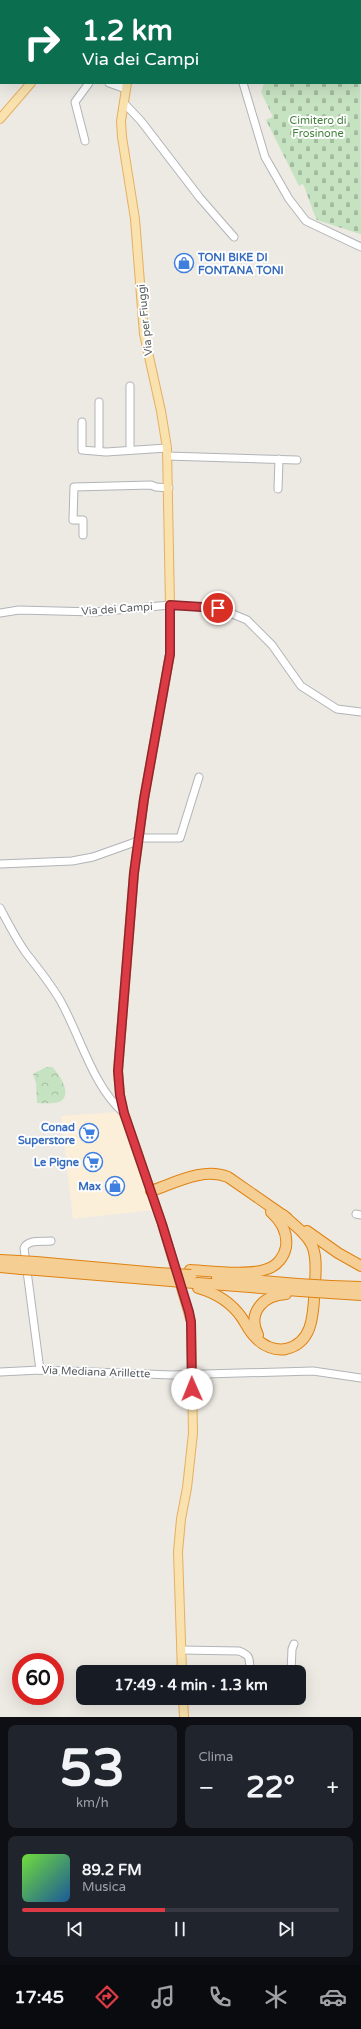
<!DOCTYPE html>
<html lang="it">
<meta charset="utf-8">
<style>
body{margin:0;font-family:"Varela Round",sans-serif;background:#20242c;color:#f1f3f6;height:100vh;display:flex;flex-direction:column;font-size:15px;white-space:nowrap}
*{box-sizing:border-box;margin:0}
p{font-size:13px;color:#9ea1a6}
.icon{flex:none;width:22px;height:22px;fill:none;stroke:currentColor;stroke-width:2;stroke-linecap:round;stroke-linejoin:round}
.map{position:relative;height:1717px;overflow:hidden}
.sheet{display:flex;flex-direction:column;gap:8px;padding:8px;background:#0d0f14;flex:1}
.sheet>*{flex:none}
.guide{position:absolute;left:0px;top:0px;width:361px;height:84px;box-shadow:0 4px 16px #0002;background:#0b6e4f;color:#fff;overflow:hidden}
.speed{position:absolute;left:12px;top:1653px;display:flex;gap:8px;font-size:20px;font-weight:700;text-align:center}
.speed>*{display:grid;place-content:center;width:52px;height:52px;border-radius:50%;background:#171b24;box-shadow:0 4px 16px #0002;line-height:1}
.speed .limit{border:6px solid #d22;background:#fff;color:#111}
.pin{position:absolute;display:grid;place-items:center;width:34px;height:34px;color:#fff;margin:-17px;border:2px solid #fff;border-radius:50%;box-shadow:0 1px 4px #0007}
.me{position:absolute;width:44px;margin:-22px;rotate:359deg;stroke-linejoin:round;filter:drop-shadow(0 0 3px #0008)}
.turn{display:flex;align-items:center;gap:14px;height:84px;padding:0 16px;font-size:18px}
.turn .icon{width:52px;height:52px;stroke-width:2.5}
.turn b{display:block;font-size:28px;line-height:34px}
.big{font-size:30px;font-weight:800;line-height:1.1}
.sheet .card{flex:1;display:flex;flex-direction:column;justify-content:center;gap:6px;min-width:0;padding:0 14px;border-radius:8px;background:#20242c}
.sheet .dial{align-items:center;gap:0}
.dial b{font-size:52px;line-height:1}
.song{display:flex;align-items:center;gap:12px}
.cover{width:48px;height:48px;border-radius:6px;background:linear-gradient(135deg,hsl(100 70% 55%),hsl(210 70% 35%))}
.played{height:4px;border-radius:2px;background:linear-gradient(90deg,#dc3a44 45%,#363941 45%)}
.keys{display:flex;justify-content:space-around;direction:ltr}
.heat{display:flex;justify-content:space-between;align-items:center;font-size:22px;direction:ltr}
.sheet .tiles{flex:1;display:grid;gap:8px;grid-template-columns:1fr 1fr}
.card:last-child{grid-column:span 2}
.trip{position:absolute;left:76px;top:1665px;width:230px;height:40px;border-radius:8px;background:#171b24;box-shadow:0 4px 16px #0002;font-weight:800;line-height:40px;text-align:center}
.dock{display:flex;height:64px;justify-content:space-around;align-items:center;background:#090b0e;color:#9ea1a6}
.dock .icon{width:28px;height:28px}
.dock .selected{color:#dc3a44}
.dock b{font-size:18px;color:#f1f3f6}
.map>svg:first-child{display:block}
.commercial{fill:#fbefda}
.forest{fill:url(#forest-crowns)}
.cemetery{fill:url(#cemetery-stones)}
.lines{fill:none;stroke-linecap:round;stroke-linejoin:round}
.minor-casing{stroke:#b1b4b8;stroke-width:9}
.major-casing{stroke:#e6af63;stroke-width:10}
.highway-casing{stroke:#df8211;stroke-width:12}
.minor{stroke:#fff;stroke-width:7}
.major{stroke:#f9e2ad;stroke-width:8}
.highway{stroke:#f5ce93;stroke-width:10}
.highway-bridge-casing{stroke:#df8211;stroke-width:12;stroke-linecap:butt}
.highway-bridge{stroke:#f5ce93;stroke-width:10}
.route-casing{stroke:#8f262c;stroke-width:10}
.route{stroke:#dc3a44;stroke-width:7}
.labels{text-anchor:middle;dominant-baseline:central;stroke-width:4;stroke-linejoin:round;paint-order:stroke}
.park-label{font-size:11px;fill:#42823b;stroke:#fff}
.shop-label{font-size:11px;font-weight:bold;fill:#366cbe;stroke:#fff;text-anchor:end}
.street-label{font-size:11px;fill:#5b6063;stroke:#fff}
</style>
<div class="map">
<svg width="361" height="1717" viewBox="0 0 361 1717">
<defs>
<pattern id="forest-crowns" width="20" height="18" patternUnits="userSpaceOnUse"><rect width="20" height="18" fill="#c6e3c1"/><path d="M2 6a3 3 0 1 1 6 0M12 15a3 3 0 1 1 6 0" fill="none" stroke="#a4bba0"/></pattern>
<pattern id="cemetery-stones" width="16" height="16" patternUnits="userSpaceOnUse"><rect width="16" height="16" fill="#c6e3c1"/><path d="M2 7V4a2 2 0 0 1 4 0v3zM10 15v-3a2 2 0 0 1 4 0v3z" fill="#a4bba0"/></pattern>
</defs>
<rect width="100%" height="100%" fill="#ede9e3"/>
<!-- commercial -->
<polygon class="commercial" points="115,1112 122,1119 154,1210 73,1219 61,1116"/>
<!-- forest -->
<path class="forest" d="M 46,1067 L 52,1067 C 59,1073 74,1096 59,1102 C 53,1104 44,1103 37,1103 L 36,1083 L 33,1074 Z"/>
<!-- cemetery -->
<path class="cemetery" d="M 360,5 L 361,234 L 360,234 L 317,220 C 311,208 309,197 303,184 L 299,186 L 266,120 L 273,117 L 261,92 L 264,83 L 360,83 Z"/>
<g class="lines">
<defs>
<g id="minor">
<polyline points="316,0 317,1"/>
<polyline points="293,1 295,0"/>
<polyline points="0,42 1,42"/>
<polyline points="109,83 126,89"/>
<polyline points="243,83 265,157 289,199 306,221 361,247"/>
<polyline points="124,103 141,121 200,198 234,237"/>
<polyline points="85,141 75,102 89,83"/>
<polyline points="130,386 130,450"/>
<polyline points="82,422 82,450 106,452 167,448"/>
<polyline points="99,451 99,402"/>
<polyline points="167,456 297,460"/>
<polyline points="278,489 279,459"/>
<polyline points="83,535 83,520 73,520 74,487 151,485 156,487 169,488"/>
<polyline points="0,613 19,610 95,612 170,605 218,608 247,620 272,645 301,686 337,709 361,712"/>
<polyline points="138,838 180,838 199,777"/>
<polyline points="0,864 72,861 93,857 138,841"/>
<path d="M 0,908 C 8,923 16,939 26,953 C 38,968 50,983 60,1000 C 80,1035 93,1087 124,1113"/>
<polyline points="356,1214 361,1215"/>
<path d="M 40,1370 L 24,1248 C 28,1239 42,1242 51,1241"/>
<polyline points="0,1372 40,1370 172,1375 313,1371 361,1378"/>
<path d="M 181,1650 L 239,1651 C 254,1657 247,1660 251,1672"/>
<polyline points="291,1672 292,1649 294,1644"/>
</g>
<g id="major">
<polyline points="102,1 103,0"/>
<polyline points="147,1 148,0"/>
<polyline points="127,83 121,121 122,137 135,219 144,334 161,411 167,448 170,605 170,654 144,799 134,873 118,1071 120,1095 124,1113 162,1224 191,1322 193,1433 187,1488 181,1519 178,1552 182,1672"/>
<polyline points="0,119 31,83"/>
<polyline points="183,1698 184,1717"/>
</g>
<g id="highway">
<path d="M 151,1191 C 175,1183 203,1167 228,1177 L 287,1218"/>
<polyline points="307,1231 338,1253 361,1266"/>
<polyline points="0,1260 19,1261"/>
<polyline points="36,1262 158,1273"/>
<polyline points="0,1267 21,1269"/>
<polyline points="37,1270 159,1280"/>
<path d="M 190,1270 C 209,1271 250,1276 267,1269 C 277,1266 284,1257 286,1247 C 288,1232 281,1221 271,1212"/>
<polyline points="217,1277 298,1284"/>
<polyline points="198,1283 300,1291"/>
<polyline points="331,1286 361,1287"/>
<path d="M 198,1288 C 216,1293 231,1302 242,1318 C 246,1324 250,1333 256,1338 C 263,1346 275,1351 286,1349 C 316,1342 313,1308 315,1283 C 318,1243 312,1240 283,1215"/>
<polyline points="330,1293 361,1295"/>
<path d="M 258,1335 C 247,1313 263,1295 286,1294"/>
</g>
</defs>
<!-- minor casing -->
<use href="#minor" class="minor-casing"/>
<!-- major casing -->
<use href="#major" class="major-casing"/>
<!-- highway casing -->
<use href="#highway" class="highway-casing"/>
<!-- minor -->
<use href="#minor" class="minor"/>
<!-- major -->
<use href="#major" class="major"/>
<!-- highway -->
<use href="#highway" class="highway"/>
<defs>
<g id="highway-bridge">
<polyline points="19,1261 36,1262"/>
<polyline points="21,1269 37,1270"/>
<polyline points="158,1273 191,1275"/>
<polyline points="159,1280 194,1283"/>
<polyline points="298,1284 331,1286"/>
<polyline points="300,1291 330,1293"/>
</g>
</defs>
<!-- highway-bridge casing -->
<use href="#highway-bridge" class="highway-bridge-casing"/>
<!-- highway-bridge -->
<use href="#highway-bridge" class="highway-bridge"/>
</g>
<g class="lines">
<defs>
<polyline id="route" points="192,1389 191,1322 189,1312 162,1224 124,1113 120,1095 118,1071 134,873 144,799 170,654 170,605 218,608"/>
</defs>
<!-- route casing -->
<use href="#route" class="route-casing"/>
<!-- route -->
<use href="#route" class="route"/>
</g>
<!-- icons -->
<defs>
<symbol id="shop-ring" viewBox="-11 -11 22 22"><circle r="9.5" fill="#fff" stroke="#3f7fe0" stroke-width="1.5"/><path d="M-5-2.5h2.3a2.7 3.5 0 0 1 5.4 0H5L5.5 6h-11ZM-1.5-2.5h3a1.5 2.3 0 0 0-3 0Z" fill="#3f7fe0"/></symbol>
<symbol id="supermarket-ring" viewBox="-11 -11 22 22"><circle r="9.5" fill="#fff" stroke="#3f7fe0" stroke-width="1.5"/><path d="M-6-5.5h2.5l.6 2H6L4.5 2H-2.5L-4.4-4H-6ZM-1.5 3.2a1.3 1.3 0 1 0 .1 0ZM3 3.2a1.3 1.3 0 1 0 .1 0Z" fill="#3f7fe0"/></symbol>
</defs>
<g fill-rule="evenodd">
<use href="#shop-ring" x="173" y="252" width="22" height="22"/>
<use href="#supermarket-ring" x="78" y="1122" width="22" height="22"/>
<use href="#supermarket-ring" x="82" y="1151" width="22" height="22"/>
<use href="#shop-ring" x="104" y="1175" width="22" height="22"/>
</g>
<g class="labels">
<!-- park labels -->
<g class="park-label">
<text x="318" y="120">Cimitero di<tspan x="318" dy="13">Frosinone</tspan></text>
</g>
<!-- shop labels -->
<g class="shop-label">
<text x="198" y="257" text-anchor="start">TONI BIKE DI<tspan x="198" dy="13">FONTANA TONI</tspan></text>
<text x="75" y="1127">Conad<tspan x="75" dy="13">Superstore</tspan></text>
<text x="79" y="1162">Le Pigne</text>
<text x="101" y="1186">Max</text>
</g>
<!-- street labels -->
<g class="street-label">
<text transform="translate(145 320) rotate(-96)">Via per Fiuggi</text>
<text transform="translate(117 609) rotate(-4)">Via dei Campi</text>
<text transform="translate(96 1372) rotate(2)">Via Mediana Arillette</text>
</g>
</g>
</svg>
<div class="speed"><div class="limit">60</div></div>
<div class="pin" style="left:218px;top:608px;background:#d93025"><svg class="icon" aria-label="arrive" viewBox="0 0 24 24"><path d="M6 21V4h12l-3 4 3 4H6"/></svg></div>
<svg class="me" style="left:192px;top:1389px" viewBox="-20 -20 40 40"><circle r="19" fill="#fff"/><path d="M0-13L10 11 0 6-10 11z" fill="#dc3a44"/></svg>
<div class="trip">17:49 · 4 min · 1.3 km</div>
<div class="guide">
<div class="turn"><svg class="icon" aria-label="right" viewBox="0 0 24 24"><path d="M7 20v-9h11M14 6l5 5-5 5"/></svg><div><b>1.2 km</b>Via dei Campi</div></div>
</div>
</div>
<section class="sheet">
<div class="tiles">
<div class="card dial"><b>53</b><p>km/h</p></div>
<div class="card"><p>Clima</p>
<div class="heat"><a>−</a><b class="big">22°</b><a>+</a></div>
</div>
<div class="card">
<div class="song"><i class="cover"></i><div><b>89.2 FM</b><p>Musica</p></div></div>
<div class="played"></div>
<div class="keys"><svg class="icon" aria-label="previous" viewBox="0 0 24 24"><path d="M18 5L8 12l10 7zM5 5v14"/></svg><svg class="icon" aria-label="pause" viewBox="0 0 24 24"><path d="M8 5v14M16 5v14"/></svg><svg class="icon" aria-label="next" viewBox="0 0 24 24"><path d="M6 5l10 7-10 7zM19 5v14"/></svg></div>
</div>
</div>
</section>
<nav class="dock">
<b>17:45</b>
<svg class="icon selected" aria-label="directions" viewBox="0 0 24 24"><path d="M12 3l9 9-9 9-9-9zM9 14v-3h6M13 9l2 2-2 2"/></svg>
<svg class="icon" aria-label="music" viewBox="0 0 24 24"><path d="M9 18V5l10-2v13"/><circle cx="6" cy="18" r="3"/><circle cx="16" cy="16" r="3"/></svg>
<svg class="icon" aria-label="phone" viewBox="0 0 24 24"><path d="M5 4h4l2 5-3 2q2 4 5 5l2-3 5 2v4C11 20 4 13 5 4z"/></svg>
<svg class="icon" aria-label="climate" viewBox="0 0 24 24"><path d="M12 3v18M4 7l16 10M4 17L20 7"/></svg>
<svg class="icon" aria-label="car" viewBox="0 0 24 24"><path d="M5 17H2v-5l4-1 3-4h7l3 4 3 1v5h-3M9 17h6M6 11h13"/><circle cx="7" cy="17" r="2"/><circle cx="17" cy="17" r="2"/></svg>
</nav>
